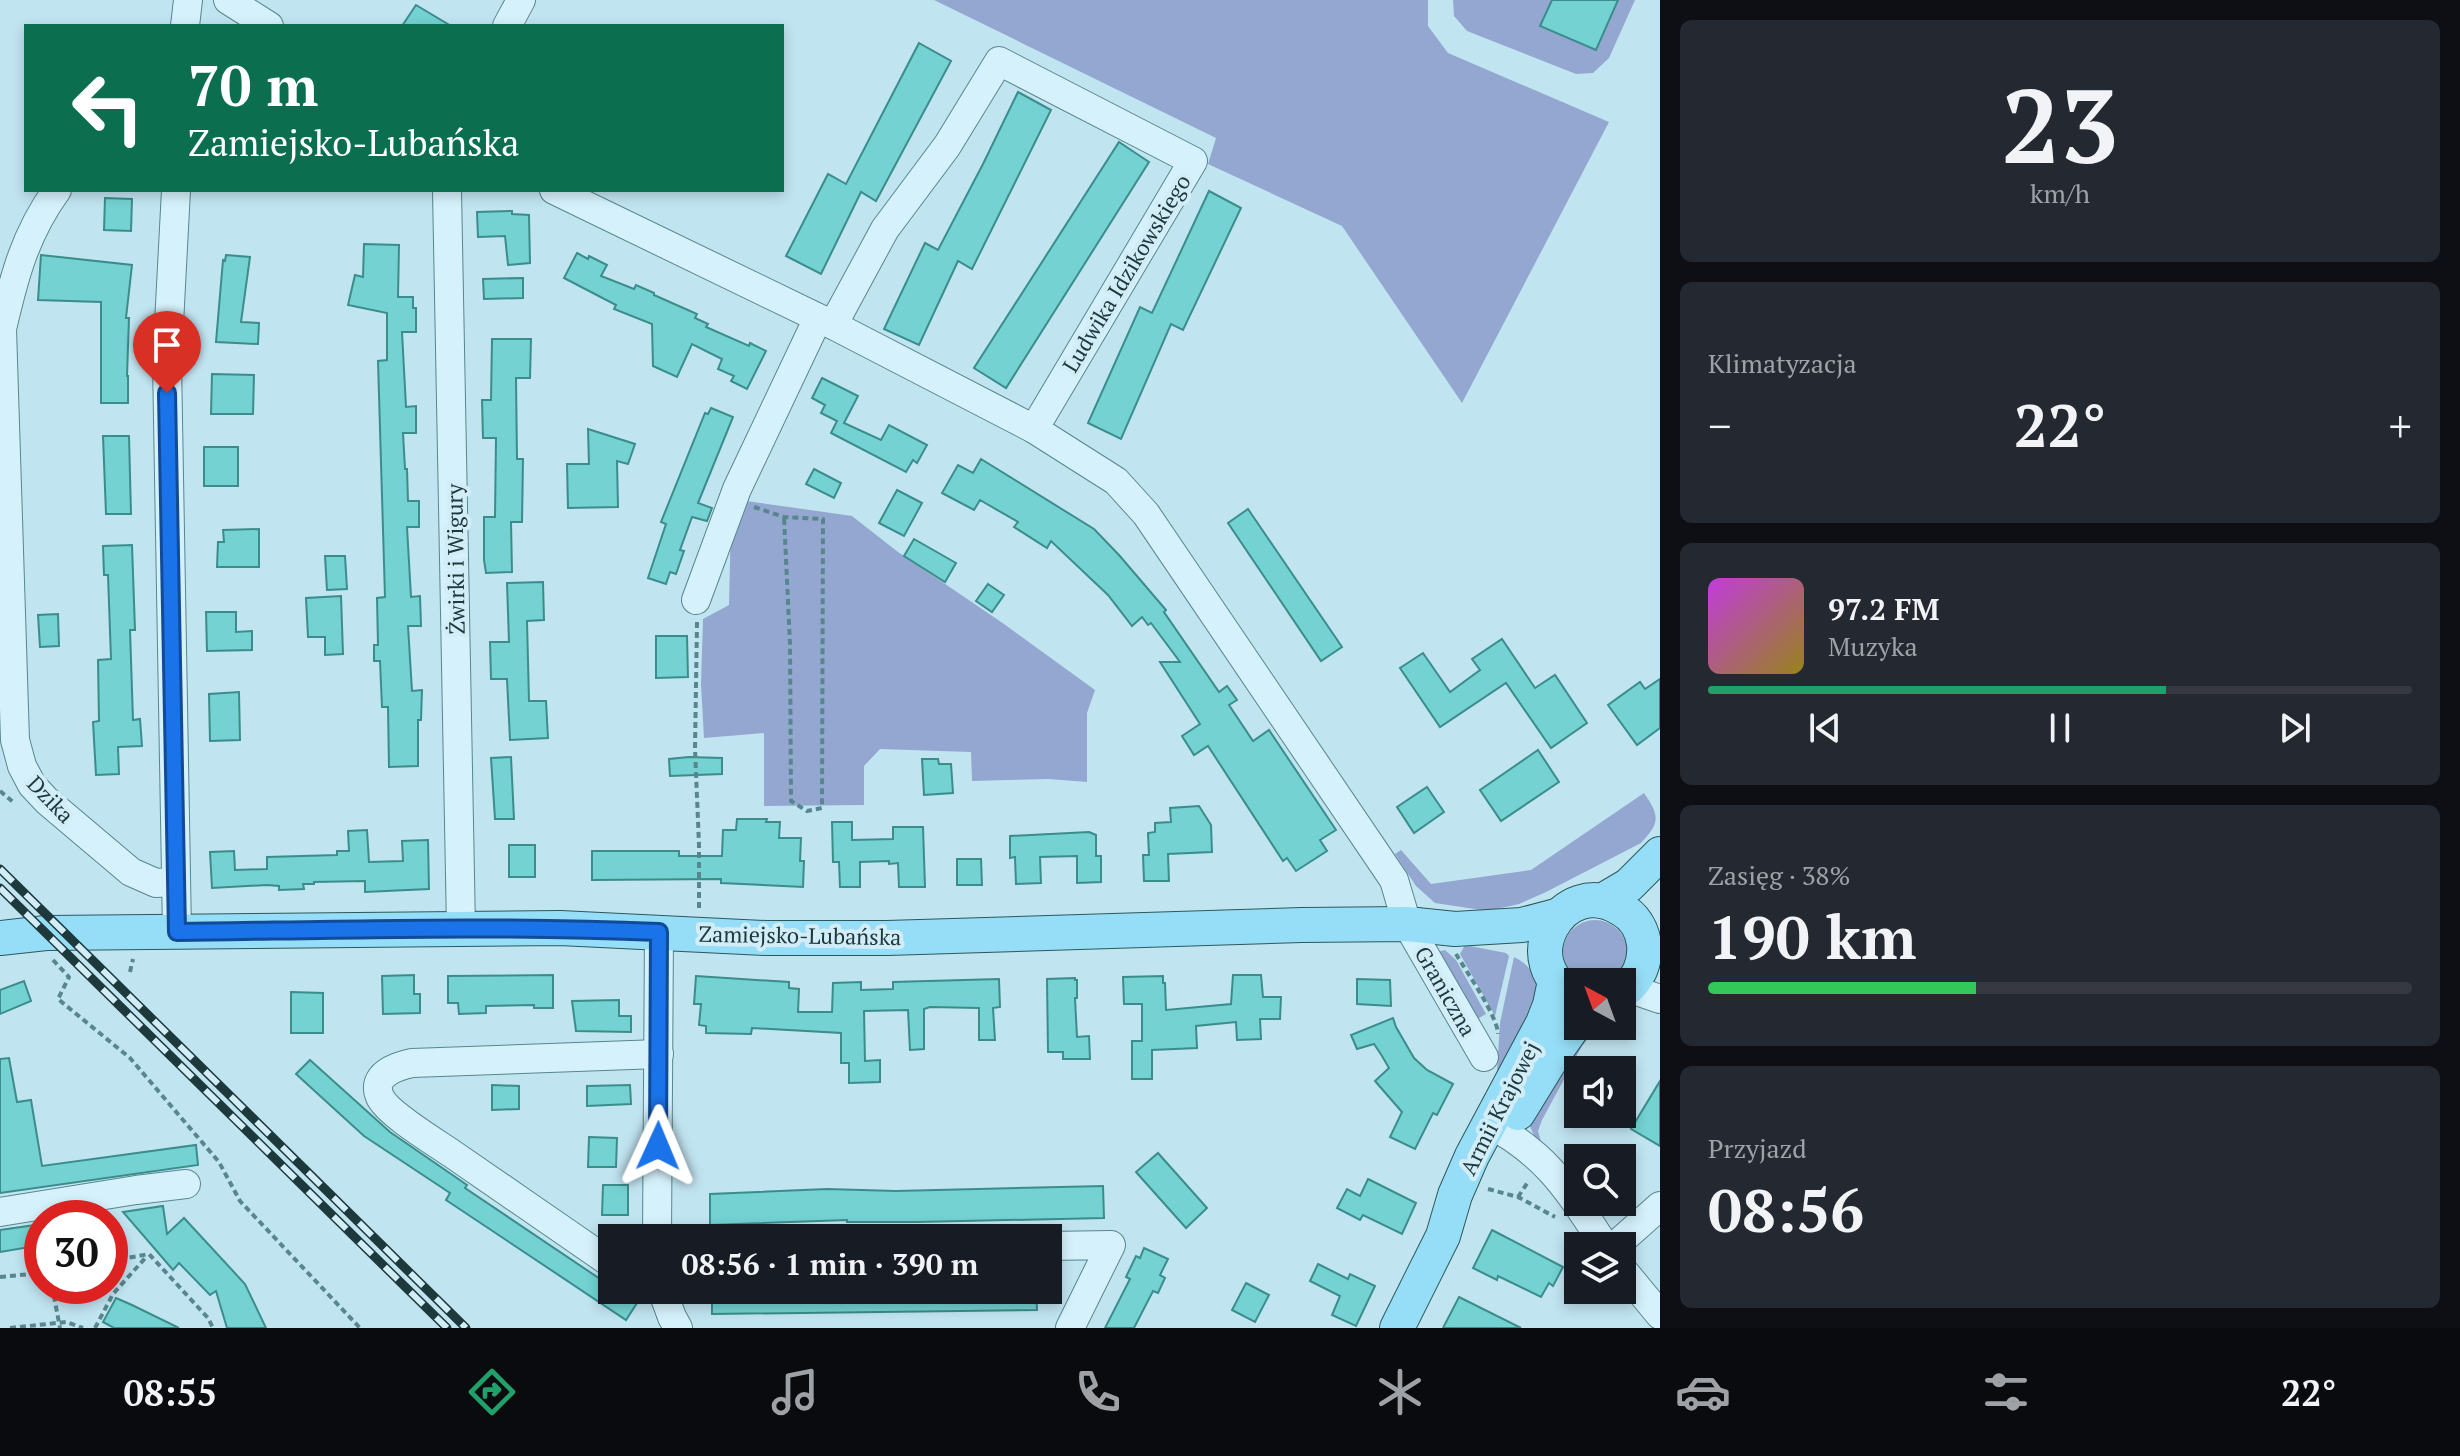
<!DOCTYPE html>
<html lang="pl">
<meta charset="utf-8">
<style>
body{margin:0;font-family:"PT Serif",serif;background:#242831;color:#f1f3f6;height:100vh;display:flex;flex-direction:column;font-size:30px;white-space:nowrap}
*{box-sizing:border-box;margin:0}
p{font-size:26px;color:#9ea1a6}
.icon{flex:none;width:44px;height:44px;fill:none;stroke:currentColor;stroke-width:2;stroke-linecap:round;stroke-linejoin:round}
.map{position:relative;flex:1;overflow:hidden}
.panel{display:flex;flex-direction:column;gap:20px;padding:20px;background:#0d0f14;width:800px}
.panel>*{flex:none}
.top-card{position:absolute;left:24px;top:24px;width:760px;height:168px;border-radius:0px;box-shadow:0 4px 12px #0003;background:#0b6e4f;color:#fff;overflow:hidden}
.needle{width:52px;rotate:319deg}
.controls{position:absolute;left:1564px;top:968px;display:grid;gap:16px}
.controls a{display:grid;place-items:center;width:72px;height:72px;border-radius:0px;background:#171b24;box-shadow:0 4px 12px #0003;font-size:40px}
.speed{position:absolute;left:24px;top:1200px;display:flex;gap:16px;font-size:40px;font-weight:700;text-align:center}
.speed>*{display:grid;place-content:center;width:104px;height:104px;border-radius:50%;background:#171b24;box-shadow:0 4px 12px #0003;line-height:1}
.speed .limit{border:12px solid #d22;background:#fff;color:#111}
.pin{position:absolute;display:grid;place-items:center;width:68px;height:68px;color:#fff;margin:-82px -34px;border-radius:50% 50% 50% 0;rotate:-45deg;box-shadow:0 0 8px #0007}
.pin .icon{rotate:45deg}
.me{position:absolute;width:88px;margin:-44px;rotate:1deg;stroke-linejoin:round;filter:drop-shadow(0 0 6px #0008)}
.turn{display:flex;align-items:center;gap:28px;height:168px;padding:0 32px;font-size:36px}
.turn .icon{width:104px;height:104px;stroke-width:2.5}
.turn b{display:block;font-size:56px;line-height:68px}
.big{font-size:60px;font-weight:800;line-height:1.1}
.panel .widget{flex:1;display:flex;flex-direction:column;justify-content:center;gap:12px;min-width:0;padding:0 28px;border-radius:12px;background:#242831}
.panel .dial{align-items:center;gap:0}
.dial b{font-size:104px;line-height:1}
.song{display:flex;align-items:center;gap:24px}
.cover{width:96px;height:96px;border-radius:12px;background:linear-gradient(135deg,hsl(290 70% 55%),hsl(50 70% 35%))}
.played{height:8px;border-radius:4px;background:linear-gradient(90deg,#22a06a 65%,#363941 65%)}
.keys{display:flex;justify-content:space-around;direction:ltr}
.heat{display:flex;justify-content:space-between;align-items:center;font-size:44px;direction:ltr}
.charge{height:12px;border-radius:6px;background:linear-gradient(90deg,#34c759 38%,#363941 0)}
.trip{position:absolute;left:598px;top:1224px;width:464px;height:80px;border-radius:0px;background:#171b24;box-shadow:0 4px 12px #0003;font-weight:800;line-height:80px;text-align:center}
.dock{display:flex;height:128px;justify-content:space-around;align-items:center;background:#090b0e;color:#9ea1a6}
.dock .icon{width:56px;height:56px}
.dock .current{color:#22a06a}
.dock b{font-size:36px;color:#f1f3f6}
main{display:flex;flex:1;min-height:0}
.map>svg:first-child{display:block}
.green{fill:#94a7d0}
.building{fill:#74d2d2;stroke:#3b8d8b;stroke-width:2}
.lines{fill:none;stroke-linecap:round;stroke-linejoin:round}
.minor-casing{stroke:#57878c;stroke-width:30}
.major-casing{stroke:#2c585a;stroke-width:36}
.path{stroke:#57878c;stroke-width:4;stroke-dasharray:6 4;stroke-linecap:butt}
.minor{stroke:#d5f1fb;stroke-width:28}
.major{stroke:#96def7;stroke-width:34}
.rail-casing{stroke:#1d393b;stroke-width:9}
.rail{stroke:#d2edf8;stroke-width:6;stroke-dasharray:18;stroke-linecap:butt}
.route-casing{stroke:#114b97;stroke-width:20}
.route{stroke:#1a73e8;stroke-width:14}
.labels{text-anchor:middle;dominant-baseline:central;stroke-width:8;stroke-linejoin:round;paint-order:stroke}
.street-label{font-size:22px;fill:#1d393b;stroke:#d2edf8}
</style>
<main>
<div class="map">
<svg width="1660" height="1328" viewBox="0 0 1660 1328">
<rect width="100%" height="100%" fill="#c1e4f1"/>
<!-- green -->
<g class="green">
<polygon points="934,0 1428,0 1428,26 1448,53 1609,122 1462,403 1342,226 1208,164 1216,138"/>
<polygon points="1453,0 1552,0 1540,27 1596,50 1617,0 1635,0 1609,58 1593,73 1576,74 1467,31 1454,16"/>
<polygon points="740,500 852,516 898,552 1004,624 1095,690 1087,713 1087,782 1049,779 972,781 971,752 880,749 864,766 864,805 764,806 764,733 704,738 701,684 703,619 729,605 731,520"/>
<path d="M 1644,793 C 1660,816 1660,823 1641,843 L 1546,892 L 1519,904 L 1488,911 L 1435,903 L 1416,886 L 1395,854 L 1401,850 L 1431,884 L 1531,870 Z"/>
<circle cx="1595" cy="952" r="32"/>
<polygon points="1465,945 1506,953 1509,956 1495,1016 1460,954"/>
<polygon points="1445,950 1456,960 1486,1014 1474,1021 1437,952"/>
<path d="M 1514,957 C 1531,965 1538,979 1541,997 L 1496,1088 L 1500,1023 Z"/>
<polygon points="1580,1026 1603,1026 1588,1038 1582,1046 1542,1120 1538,1131 1542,1145 1536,1140 1529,1124"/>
</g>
<!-- building -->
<g class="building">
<polygon points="1552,0 1618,0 1596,50 1540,26"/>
<polygon points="416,5 451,26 402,26"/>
<polygon points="919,43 951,61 876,201 861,192 821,274 786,256 828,174 846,184"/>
<polygon points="1018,92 1051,110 972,269 958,261 919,345 884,329 925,243 938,250 983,164"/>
<polygon points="1119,142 1149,162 1006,388 974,368"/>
<polygon points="1209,191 1241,208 1183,330 1171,324 1121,439 1088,423 1140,307 1152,313"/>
<polygon points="105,198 132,199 131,231 104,230"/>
<polygon points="512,211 512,214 529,215 530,263 508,265 505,236 478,237 477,212"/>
<polygon points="364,244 399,245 398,297 413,297 413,308 416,308 416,332 402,332 406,407 416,406 416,433 403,433 405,469 407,469 408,501 419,501 419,527 407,527 411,597 420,596 421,626 408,626 412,691 422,690 421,720 418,720 418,766 389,767 388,707 382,707 380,661 374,661 374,645 378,645 377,598 385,597 378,361 387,360 387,313 348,305 355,275 363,277"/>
<polygon points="577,253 588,259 589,256 607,265 601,276 634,289 636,285 654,293 654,295 697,314 695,318 708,324 706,327 749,346 750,343 766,351 747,389 731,381 734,376 718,369 722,359 692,344 677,377 653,366 652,324 614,309 616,305 564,278"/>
<polygon points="41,255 132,265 126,318 129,318 127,376 128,376 128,403 101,403 101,302 38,300"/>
<polygon points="226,255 250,257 241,322 259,323 258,344 216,342 223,260 225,261"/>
<polygon points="523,278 523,298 484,299 483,279"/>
<polygon points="492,339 531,339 530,378 516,378 517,459 523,459 522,522 511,522 512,572 486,573 484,560 484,517 495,517 496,438 483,438 482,400 491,400"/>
<polygon points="212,374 254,375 253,414 211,414"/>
<polygon points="822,378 858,396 844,423 881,440 889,425 927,445 917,463 913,460 906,472 831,433 837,421 821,413 825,405 812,398"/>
<polygon points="711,408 733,417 698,503 712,508 707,521 692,517 680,550 684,551 676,574 670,572 666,584 648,578 666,524 661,522 705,413 708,414"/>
<polygon points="588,429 635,444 628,464 617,461 618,507 568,508 567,464 589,464"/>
<polygon points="103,436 129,436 131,514 106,514"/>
<rect x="204" y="447" width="34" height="39"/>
<polygon points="981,459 1094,529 1119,555 1166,610 1164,612 1219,692 1227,686 1237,700 1229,705 1253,741 1269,730 1336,830 1320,840 1327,851 1296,871 1287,858 1283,861 1208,746 1194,755 1182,736 1200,724 1160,662 1180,662 1151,623 1148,625 1142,617 1132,626 1108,595 1051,541 1047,548 1014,527 1018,522 980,500 974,510 942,493 958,465 973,473"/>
<polygon points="814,469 841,483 834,498 806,484"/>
<polygon points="897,490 922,503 904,536 879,523"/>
<polygon points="1248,509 1342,647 1321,661 1228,523"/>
<polygon points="259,529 259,567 217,567 218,542 224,542 223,530"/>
<polygon points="914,539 956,563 945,582 904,556"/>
<polygon points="132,545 135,630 130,630 133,720 140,719 142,746 118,747 119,774 96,775 93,722 99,721 98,660 111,659 108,575 104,575 103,546"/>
<polygon points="325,556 345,556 347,589 327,590"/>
<polygon points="543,582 544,620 527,621 529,701 546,701 548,738 510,740 507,679 491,679 490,642 509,642 507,583"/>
<polygon points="988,584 1004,595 992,612 976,601"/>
<polygon points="341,596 343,654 325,655 325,637 308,637 306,598"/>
<polygon points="206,612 236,612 236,632 252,631 252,650 207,651"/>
<polygon points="58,614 59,646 40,647 38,615"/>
<polygon points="656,636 687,636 688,677 656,678"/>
<polygon points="1502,639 1535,688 1555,675 1587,723 1551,748 1506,683 1440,727 1400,668 1423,653 1450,692 1480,670 1472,659"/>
<polygon points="1660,679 1660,728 1637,745 1608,705 1640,682 1645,689"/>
<polygon points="239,692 240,740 210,741 209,694"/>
<polygon points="1538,750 1559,782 1501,821 1480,790"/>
<polygon points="511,757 514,819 495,819 491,758"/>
<polygon points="689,757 722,758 722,774 670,776 669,759"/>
<polygon points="922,759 938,759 939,764 951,764 953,793 924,795"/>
<polygon points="1427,787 1444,812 1414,833 1397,807"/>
<polygon points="1199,806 1211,825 1212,852 1168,854 1169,881 1144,881 1143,855 1149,855 1148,833 1155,832 1155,823 1171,822 1170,808"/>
<polygon points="737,819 767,819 766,822 780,822 779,838 801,838 800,861 804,861 803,887 721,883 721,879 592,880 592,851 679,851 679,856 722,856 723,830 736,830"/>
<polygon points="832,822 852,822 852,840 893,839 893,827 923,827 925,887 899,887 898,863 889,864 889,861 860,862 860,887 840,887 839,862 833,862"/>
<polygon points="367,830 369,862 403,861 402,841 428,840 429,889 365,892 365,881 314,882 314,884 303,884 304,889 279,890 279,886 267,885 212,888 210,852 234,851 235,870 267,869 267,857 337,855 337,851 349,851 348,831"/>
<polygon points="1089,832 1096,835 1096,856 1101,856 1101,882 1077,883 1077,856 1040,857 1041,883 1016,884 1015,857 1010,858 1010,836"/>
<rect x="509" y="845" width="26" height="32"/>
<polygon points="957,859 981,859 982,885 957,885"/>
<polygon points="414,975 414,994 420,994 420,1013 383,1014 382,976"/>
<polygon points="553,975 553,1008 534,1008 534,1005 486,1006 486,1013 459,1014 458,1003 448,1003 448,976"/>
<polygon points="1233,975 1261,975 1263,997 1281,997 1280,1019 1260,1019 1261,1039 1237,1040 1236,1022 1196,1026 1197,1048 1152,1050 1152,1079 1132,1079 1132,1041 1142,1041 1142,1004 1124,1004 1123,977 1163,976 1163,983 1165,983 1166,1010 1231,1004"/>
<polygon points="696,976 789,982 789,988 799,989 798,1012 832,1012 833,983 861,982 861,990 893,989 893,982 999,979 1000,1007 993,1008 995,1040 979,1040 979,1008 930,1007 924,1009 924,1049 910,1050 908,1010 864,1011 865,1061 880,1060 880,1082 849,1083 849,1063 841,1063 841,1033 752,1028 751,1034 706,1033 706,1026 699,1025 701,1004 694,1004"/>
<polygon points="1075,978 1075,980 1077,980 1077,998 1075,998 1077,1037 1089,1036 1090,1059 1063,1059 1063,1052 1048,1052 1047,979"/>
<polygon points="1357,979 1390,980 1391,1006 1357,1004"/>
<polygon points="24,981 31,1001 0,1014 0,990"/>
<polygon points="291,992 323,993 323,1033 291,1033"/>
<polygon points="619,1000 619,1016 631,1016 631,1032 576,1031 572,1001"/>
<polygon points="1393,1018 1396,1027 1414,1058 1427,1070 1453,1084 1437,1115 1433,1113 1415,1149 1390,1137 1402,1112 1375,1081 1389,1068 1382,1056 1374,1044 1357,1049 1351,1035"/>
<polygon points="9,1058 17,1102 31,1100 42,1166 196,1145 198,1165 0,1193 0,1059"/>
<polygon points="310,1060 390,1132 467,1185 465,1188 612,1287 612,1290 617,1290 637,1303 626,1320 446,1200 450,1193 364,1136 296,1074"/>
<polygon points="1660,1081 1660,1146 1631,1129"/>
<polygon points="492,1085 519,1086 519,1109 492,1110"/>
<polygon points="630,1085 631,1104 587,1106 587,1086"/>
<polygon points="589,1137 617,1138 616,1167 588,1167"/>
<polygon points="1158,1153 1207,1208 1186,1228 1136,1172"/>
<polygon points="1368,1179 1416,1203 1402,1234 1363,1215 1360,1220 1337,1208 1347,1189 1360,1196"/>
<polygon points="603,1185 628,1185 628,1215 602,1215"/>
<polygon points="1103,1186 1104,1218 917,1222 847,1222 847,1220 710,1225 710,1194 827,1189 896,1191"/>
<polygon points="163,1206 167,1234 184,1218 245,1284 266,1328 227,1328 216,1291 210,1295 179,1263 173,1270 123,1212"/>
<polygon points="42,1224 42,1245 0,1252 0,1230"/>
<polygon points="1492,1230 1563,1267 1553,1286 1549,1283 1541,1297 1498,1276 1497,1280 1473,1268"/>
<polygon points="1144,1248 1168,1259 1160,1275 1165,1278 1158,1293 1153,1291 1134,1328 1105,1328 1130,1279 1126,1277 1136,1256 1140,1258"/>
<polygon points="1318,1264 1348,1279 1350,1274 1375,1286 1356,1326 1332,1315 1340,1296 1310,1281"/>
<polygon points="1246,1283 1269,1295 1255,1322 1232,1310"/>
<polygon points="712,1290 1036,1290 1037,1310 712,1314"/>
<polygon points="1459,1297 1521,1328 1443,1328"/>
<polygon points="116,1298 132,1305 179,1328 114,1328 103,1322"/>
</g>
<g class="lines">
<defs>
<g id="minor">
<polyline points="228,0 269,26"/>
<polyline points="185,26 188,0"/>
<polyline points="507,26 521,0"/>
<path d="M 57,190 C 25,234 14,277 2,329 L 15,740 L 22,766 L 32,785 L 47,801 L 131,872 L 156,883 L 174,882"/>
<polyline points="176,190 167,362 177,932"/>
<polyline points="447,190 461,928"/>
<polyline points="554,190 833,325 1034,429 1116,481 1146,514 1394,880 1407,924 1484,1057"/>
<polyline points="833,325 885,229 947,146 999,61 1193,161 1034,429"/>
<polyline points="696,600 737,489 818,318"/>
<polyline points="1628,988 1660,999"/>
<path d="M 1488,1123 C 1549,1156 1568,1190 1605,1246"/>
<polyline points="0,1212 136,1190 186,1184"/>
<polyline points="657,1238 659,932"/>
<polyline points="1048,1246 1111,1245 1070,1328"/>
<polyline points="1615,1246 1660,1206"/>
<path d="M 612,1264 C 558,1227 505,1190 451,1153 C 435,1142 387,1113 380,1097 C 370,1075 397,1066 412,1063 L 659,1054"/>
<polyline points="1622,1269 1660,1315"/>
<polyline points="662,1290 672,1317 678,1328"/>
</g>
<g id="major">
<polyline points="1602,901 1629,885 1660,854"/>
<polyline points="0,938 46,933 560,928 766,938 887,938 1302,925 1407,924 1455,929 1522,925 1560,915"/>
<path d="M 1578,997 C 1508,966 1563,871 1621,909 C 1634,916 1642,929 1644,944 C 1646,963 1638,981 1622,992"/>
<polyline points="1518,1113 1556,1051 1578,1020"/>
<polyline points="1397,1328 1443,1236 1455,1195 1472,1156 1543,1023 1550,1005 1555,981"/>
</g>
</defs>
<!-- minor casing -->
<use href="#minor" class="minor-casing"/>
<!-- major casing -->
<use href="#major" class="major-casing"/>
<!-- path -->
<g class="path">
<polyline points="754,507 784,517 823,519 822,808 807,811 791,801 790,644 784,517"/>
<polyline points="697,622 695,749 699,845 699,909"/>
<polyline points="0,791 13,802"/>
<path d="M 1456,954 C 1466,971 1498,1017 1498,1034"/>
<polyline points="53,960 69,977 58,999 130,1058 219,1162 240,1201 360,1328"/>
<polyline points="130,972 133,959"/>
<polyline points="1488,1189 1518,1197 1555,1217"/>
<polyline points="1518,1197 1528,1182"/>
<polyline points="110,1261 149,1254 208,1318 213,1328"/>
<polyline points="0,1277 42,1273"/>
<polyline points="52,1286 60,1328"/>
<polyline points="10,1328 66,1322 83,1328"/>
<polyline points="95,1328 113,1294 147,1256"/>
</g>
<!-- minor -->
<use href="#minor" class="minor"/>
<!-- major -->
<use href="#major" class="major"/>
<defs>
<g id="rail">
<polyline points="0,869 466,1328"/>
<polyline points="0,888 447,1328"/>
</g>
</defs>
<!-- rail casing -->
<use href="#rail" class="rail-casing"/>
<!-- rail -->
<use href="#rail" class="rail"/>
</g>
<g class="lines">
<defs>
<path id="route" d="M 167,393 L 177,932 C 338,930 498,925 659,932 L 658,1146"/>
</defs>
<!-- route casing -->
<use href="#route" class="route-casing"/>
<!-- route -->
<use href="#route" class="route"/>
</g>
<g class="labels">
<!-- street labels -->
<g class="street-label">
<text transform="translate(1126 273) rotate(-59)">Ludwika Idzikowskiego</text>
<text transform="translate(455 559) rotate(-91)">Żwirki i Wigury</text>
<text transform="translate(51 799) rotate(46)">Dzika</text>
<text transform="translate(800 935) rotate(1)">Zamiejsko-Lubańska</text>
<text transform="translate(1446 991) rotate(60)">Graniczna</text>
<text transform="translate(1499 1108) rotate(-63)">Armii Krajowej</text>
</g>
</g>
</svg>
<div class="controls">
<a><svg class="needle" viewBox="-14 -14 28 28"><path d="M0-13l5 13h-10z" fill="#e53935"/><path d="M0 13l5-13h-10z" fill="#9ea1a6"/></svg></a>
<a><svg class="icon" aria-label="sound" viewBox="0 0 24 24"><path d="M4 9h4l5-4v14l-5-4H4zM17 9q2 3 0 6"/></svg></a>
<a><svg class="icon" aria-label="search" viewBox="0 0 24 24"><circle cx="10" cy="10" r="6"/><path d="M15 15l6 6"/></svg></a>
<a><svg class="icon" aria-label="layers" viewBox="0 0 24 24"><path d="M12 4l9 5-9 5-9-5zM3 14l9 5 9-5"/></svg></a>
</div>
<div class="speed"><div class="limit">30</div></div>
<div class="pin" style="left:167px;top:393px;background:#d93025"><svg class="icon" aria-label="arrive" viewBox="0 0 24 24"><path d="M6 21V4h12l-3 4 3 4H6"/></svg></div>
<svg class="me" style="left:658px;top:1146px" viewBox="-20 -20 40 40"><path d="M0-17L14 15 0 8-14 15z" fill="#1a73e8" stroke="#fff" stroke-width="4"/></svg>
<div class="trip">08:56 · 1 min · 390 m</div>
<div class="top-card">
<div class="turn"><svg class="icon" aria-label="left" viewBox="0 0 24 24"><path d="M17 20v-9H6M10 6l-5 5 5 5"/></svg><div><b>70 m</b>Zamiejsko-Lubańska</div></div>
</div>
</div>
<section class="panel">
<div class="widget dial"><b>23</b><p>km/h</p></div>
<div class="widget"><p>Klimatyzacja</p>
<div class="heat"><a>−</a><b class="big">22°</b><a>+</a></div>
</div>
<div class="widget">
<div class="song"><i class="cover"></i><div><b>97.2 FM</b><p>Muzyka</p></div></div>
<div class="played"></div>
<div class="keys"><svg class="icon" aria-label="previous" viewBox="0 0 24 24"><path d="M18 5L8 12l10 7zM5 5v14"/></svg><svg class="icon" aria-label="pause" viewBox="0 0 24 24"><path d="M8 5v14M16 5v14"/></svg><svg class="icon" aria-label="next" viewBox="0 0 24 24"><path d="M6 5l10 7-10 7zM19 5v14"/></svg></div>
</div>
<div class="widget"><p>Zasięg · 38%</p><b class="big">190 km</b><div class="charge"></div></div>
<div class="widget"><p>Przyjazd</p><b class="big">08:56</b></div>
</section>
</main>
<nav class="dock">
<b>08:55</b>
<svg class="icon current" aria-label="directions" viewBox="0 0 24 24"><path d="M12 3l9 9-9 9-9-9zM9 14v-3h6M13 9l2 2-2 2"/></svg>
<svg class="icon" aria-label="music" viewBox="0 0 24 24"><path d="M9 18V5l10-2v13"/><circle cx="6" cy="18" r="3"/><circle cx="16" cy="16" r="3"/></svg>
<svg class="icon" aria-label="phone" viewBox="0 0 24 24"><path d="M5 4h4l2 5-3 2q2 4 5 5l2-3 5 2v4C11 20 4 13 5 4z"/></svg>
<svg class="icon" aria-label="climate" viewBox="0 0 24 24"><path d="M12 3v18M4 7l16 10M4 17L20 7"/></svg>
<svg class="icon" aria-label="car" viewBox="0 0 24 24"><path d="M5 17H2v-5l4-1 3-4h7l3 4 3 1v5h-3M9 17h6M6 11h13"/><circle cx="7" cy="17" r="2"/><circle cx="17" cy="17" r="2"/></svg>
<svg class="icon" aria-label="filters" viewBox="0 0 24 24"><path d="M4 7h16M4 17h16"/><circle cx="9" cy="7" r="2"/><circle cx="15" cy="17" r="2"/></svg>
<b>22°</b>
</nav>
